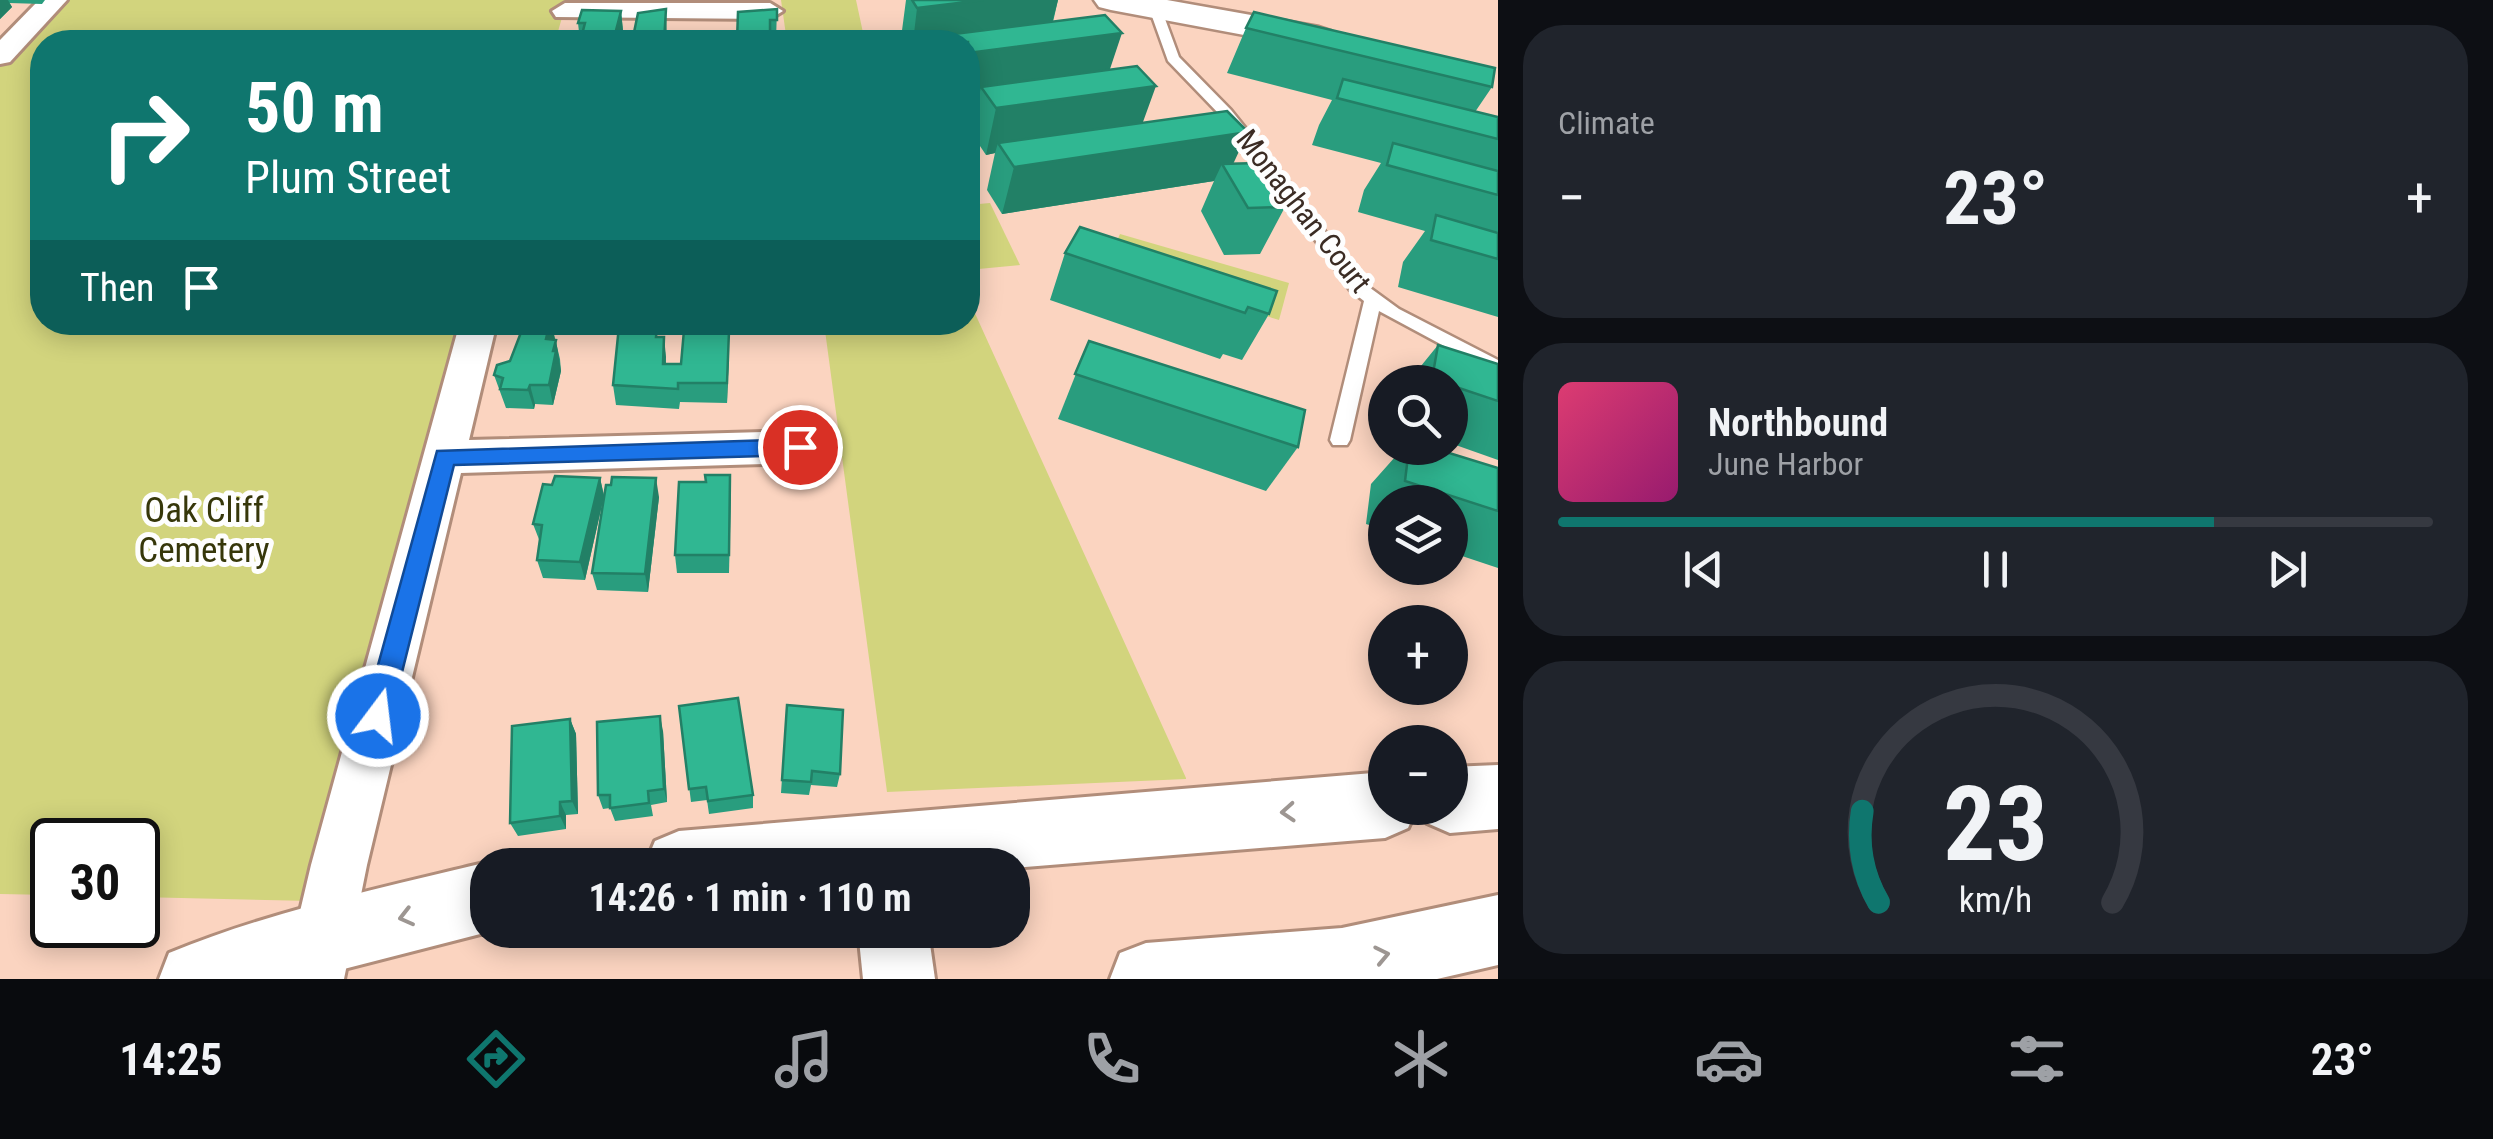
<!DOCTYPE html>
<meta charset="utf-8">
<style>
body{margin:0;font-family:"Roboto Condensed",sans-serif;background:#20242c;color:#f1f3f6;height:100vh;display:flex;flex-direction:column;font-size:38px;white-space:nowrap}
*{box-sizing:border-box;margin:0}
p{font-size:32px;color:#9ea1a6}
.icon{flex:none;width:55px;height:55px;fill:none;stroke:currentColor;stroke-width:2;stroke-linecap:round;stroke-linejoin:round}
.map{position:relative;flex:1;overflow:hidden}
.sheet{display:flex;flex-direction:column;gap:25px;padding:25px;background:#0d0f14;width:995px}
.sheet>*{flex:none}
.guide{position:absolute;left:30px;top:30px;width:950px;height:305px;border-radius:40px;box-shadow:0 5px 25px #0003;background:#0f766e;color:#fff;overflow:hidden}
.buttons{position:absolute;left:1368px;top:365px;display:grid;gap:20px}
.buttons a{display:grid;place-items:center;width:100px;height:100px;border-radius:50%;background:#171b24;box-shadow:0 5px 25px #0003;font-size:50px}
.speed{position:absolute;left:30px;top:818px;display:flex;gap:20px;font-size:50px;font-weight:700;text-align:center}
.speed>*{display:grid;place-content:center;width:130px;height:130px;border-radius:50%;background:#171b24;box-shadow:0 5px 25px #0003;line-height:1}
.speed .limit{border:5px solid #111;border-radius:15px;background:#fff;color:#111}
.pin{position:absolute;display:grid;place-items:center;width:85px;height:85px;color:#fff;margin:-42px;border:5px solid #fff;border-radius:50%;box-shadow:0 2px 10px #0007}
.me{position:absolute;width:110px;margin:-55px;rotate:15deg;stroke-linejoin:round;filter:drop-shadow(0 0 8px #0008)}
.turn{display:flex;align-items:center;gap:35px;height:210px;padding:0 50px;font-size:45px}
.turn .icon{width:130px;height:130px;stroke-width:2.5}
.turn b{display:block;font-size:70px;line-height:85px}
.then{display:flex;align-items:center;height:95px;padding:0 50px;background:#0003;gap:20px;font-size:38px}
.big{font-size:75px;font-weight:700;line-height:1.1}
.sheet .widget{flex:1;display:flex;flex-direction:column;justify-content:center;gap:15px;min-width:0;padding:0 35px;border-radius:40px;background:#20242c}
.sheet .dial{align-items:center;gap:0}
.dial svg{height:260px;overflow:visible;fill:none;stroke:#363941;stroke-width:7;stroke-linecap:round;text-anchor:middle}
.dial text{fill:#f1f3f6;stroke:none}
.song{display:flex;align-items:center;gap:30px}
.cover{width:120px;height:120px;border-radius:15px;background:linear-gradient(135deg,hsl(340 70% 55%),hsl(320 70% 35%))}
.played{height:10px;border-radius:5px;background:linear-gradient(90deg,#0f766e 75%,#363941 75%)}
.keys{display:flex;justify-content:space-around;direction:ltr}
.heat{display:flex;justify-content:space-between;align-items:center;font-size:55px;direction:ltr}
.trip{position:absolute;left:470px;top:848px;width:560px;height:100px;border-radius:40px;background:#171b24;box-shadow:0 5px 25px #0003;font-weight:700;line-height:100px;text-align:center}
.menu{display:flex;height:160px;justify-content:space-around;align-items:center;background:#090b0e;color:#9ea1a6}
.menu .icon{width:70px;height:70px}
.menu .current{color:#0f766e}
.menu b{font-size:45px;color:#f1f3f6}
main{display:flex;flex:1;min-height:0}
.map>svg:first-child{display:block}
.green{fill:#d2d47d}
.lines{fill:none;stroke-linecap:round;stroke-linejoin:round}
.service-casing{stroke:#b18d7a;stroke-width:5}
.minor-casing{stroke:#b18d7a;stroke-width:6}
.tertiary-casing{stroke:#b18d7a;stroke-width:6}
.secondary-casing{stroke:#b18d7a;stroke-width:5}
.service{fill:#fff;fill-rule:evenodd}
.minor{fill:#fff;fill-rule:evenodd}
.tertiary{fill:#fff;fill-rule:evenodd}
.secondary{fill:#fff;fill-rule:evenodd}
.wall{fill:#299d7e}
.shaded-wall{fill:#228066}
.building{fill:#30b792;stroke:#228066;stroke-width:2.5}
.oneway{stroke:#9d9692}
.route{fill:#1a73e8;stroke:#114b97;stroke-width:2.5}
.labels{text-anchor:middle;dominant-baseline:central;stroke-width:10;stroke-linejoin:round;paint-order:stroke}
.far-street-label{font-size:30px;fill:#3b2c24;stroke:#fefefe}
.park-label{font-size:35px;fill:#36370a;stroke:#fefefe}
</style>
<main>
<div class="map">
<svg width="1498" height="979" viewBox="0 0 1498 979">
<rect width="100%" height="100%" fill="#fbd4c0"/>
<!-- green -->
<g class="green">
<polygon points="61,0 567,0 555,42 42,42 42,322 476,323 312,901 138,897 138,840 52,840 52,895 0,894 0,64"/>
<polygon points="781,0 856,0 865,42 787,42"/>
<polygon points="990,203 1020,265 968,270 968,205"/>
<polygon points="1120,234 1289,283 1279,320 1105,267"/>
<polygon points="968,298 1186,778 1186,779 887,792 824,323 968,322"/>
</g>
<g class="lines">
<defs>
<polygon id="service" points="1151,5 1161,8 1179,57 1231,110 1289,182 1362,282 1399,309 1498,360 1498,375 1379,311 1350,440 1347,445 1333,445 1330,440 1364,301 1350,290 1279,188 1221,116 1168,61 1149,8"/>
<g id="minor">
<polygon points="39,0 67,0 10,62 0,64 0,40"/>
<polygon points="565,3 770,3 783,11 770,19 556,17 552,11"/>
<polygon points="460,322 497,322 469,440 801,431 816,436 822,447 816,458 801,463 461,473 367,865 344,979 284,979 311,865"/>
</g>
<g id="tertiary">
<polygon points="1498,765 1498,829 1450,833 1427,823 1420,808 1450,808 1450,767"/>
<polygon points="1385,772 1385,808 1417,808 1408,828 1385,838 1012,868 1012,865 645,865 655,841 679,831"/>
<path d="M 488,862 L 495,865 L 488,865 L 488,930 L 492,930 L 488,932 L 305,979 L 159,979 L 169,953 C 271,911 381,888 488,862 Z"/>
<polygon points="1498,895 1498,965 1437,979 1110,979 1120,953 1146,943 1342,928"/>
<polygon points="858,930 928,930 935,979 863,979"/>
</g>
<polygon id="secondary" points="1094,0 1167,0 1319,27 1331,31 1337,38 1331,45 1319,49 1111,10 1099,7"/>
</defs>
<!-- service casing -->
<use href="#service" class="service-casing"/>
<!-- minor casing -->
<use href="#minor" class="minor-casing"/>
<!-- tertiary casing -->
<use href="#tertiary" class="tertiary-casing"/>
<!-- secondary casing -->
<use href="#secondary" class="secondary-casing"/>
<!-- service -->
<use href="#service" class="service"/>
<!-- minor -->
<use href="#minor" class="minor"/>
<!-- tertiary -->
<use href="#tertiary" class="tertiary"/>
<!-- secondary -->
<use href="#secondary" class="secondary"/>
</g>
<!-- wall -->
<g class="wall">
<polygon points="0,0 45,0 42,4 9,3 12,7 0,19"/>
<polygon points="906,0 1058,0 1053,22 1110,70 1142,123 1233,164 1285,207 1260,254 1224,255 1201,211 1214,181 1002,214 987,190 995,153 986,155 972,134 979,96 968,98 968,42 904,42 901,38"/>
<polygon points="777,9 776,40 770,40 770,42 737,42 738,12"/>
<polygon points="621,11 623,31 580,41 578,23"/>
<polygon points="1246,28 1492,87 1475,112 1498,117 1498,317 1398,287 1403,262 1425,231 1358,212 1364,190 1381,163 1312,145 1319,125 1332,100 1227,73"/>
<polygon points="1065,253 1269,314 1242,360 1223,354 1220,359 1050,300"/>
<polygon points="525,322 551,322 560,359 561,371 553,405 535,404 534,409 506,408 494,375 510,361"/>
<polygon points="658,337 664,337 666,364 681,364 729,350 727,403 680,402 679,409 616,405 613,385"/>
<polygon points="1089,341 1298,447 1266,491 1058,419"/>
<polygon points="1438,345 1498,364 1498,460 1450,443 1450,382 1408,382"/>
<polygon points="1403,448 1433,448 1498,468 1498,568 1450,552 1450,502 1385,502 1385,530 1366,524 1371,484"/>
<polygon points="600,478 604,496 585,580 543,578 537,560 540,542 533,524 552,485"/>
<polygon points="706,482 731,494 729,573 677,573 675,555"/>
<polygon points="611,485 659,497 648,592 597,590 592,573"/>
<polygon points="787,705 840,774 837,787 811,785 809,795 781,793"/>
<polygon points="679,706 753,795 753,808 709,814 707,800 691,802"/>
<polygon points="570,719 576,734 578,814 566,815 566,829 518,836 510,823"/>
<polygon points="663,731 667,802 651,805 653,816 615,821 610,808 603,809 598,795"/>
</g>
<!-- shaded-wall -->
<g class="shaded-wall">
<polygon points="0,0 8,0 12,7 0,19"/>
<polygon points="983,0 1058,0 1049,35 922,38 921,42 913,42 917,8"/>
<polygon points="666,9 667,42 664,42"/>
<polygon points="621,11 623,31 620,42 613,42"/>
<polygon points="1122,33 1107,78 981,87 979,96 968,98 968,53"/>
<polygon points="1156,86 1139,133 998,143 995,153 986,155 996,108"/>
<polygon points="1248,132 1228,175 1222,164 1214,181 1002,214 1014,167"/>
<polygon points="550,322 551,322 555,340 546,339"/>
<polygon points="729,331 729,350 727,403 727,383"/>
<polygon points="664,337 666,357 665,384 663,364"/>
<polygon points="556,340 561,371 553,405 549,385"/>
<polygon points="530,385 535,404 534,409 528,390"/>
<polygon points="600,478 604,496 585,580 580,562"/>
<polygon points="656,478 659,497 648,592 645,574"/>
<polygon points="660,716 663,731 667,802 664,789"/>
<polygon points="570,719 576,734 578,814 572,801"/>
<polygon points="560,802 566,815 566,829 560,816"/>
</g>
<!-- building -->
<g class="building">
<polygon points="912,0 983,0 917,8"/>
<polygon points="666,9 664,42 632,42 638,13"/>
<polygon points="777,9 777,20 770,20 770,41 737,41 738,12"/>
<polygon points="582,10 621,11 613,42 580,42 585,23 578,23"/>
<polygon points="1254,12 1495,68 1492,87 1246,28"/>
<polygon points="1105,15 1122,33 968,53 968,42 924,42 922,38"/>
<polygon points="1137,66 1156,86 996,108 981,87"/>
<polygon points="1343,79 1498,117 1498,139 1337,98"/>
<polygon points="1227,111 1248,132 1014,167 998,143"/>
<polygon points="1393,143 1498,171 1498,195 1387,165"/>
<polygon points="1258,163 1285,207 1248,208 1222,164"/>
<polygon points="1436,215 1498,233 1498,259 1431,240"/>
<polygon points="1080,227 1277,291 1269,314 1248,307 1245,313 1065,253"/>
<polygon points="525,322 550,322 546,339 556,340 553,351 556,351 549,385 530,385 528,390 500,389 503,378 494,375 497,365 510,361"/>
<polygon points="619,326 657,326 656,337 664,337 663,364 681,364 684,330 729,331 727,383 678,383 678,389 613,385"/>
<polygon points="1089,341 1305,410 1298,447 1075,374"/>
<polygon points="1438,345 1498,364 1498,401 1450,385 1450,382 1442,382 1432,379"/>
<polygon points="1409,448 1433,448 1498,468 1498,511 1405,481"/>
<polygon points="705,475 730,475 729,555 675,555 679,482 706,482"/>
<polygon points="555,476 600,478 580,562 537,560 542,525 533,524 543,484 552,485"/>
<polygon points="612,477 656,478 645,574 592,573 606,485 611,485"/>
<polygon points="738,698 753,795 708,801 706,787 689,789 679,706"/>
<polygon points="787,705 843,710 840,774 812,771 811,782 782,780"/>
<polygon points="660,716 664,789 648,791 649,803 610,808 610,795 598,795 597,722"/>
<polygon points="570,719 572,801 560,802 560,816 510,823 512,726"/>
</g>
<!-- one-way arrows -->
<defs><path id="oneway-chevron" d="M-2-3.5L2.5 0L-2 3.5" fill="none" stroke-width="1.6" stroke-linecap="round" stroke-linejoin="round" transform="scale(2.5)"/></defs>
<g class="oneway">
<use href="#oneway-chevron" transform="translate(1288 812) rotate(176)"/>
<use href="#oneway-chevron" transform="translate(406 917) rotate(166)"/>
<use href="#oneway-chevron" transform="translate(1382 955) rotate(-12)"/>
</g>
<!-- route -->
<polygon class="route" points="800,439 811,447 800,455 454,465 391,716 387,725 378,729 368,725 364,716 437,451"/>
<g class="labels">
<!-- far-street labels -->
<g class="far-street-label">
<text transform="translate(1304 211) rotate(52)">Monaghan Court</text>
</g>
<!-- park labels -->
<g class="park-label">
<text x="204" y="510">Oak Cliff<tspan x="204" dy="40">Cemetery</tspan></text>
</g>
</g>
</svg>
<div class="buttons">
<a><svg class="icon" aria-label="search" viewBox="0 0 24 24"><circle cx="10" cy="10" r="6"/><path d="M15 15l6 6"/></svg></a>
<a><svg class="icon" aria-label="layers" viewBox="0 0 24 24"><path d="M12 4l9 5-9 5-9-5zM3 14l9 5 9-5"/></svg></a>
<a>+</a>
<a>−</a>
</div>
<div class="speed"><div class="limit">30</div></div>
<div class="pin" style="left:800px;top:447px;background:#d93025"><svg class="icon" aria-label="arrive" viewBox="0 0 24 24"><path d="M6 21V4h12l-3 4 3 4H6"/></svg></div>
<svg class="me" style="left:378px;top:716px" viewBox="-20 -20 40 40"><circle r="17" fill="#1a73e8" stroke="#fff" stroke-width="3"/><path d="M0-11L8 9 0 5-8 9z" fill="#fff"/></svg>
<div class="trip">14:26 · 1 min · 110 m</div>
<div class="guide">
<div class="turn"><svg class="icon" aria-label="right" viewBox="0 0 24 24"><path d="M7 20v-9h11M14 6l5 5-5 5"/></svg><div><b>50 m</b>Plum Street</div></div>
<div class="then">Then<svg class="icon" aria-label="arrive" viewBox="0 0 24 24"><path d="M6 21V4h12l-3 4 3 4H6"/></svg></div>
</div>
</div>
<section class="sheet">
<div class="widget"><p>Climate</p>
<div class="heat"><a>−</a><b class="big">23°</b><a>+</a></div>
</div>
<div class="widget">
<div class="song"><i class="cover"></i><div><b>Northbound</b><p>June Harbor</p></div></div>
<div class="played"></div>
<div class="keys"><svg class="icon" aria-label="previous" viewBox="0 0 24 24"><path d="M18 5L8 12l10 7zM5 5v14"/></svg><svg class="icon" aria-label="pause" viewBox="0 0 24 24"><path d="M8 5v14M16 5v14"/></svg><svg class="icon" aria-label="next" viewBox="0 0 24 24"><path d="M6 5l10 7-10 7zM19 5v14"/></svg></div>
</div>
<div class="widget dial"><svg viewBox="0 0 100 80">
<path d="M14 69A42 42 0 1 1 86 69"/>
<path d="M14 69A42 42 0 0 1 9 41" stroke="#0f766e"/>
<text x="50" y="56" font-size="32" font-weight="700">23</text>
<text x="50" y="72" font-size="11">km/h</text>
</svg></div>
</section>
</main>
<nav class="menu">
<b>14:25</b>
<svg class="icon current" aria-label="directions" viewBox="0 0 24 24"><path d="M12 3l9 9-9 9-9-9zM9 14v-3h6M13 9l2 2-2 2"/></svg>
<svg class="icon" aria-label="music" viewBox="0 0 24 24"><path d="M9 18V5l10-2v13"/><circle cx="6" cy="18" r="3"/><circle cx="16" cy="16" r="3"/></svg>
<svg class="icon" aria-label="phone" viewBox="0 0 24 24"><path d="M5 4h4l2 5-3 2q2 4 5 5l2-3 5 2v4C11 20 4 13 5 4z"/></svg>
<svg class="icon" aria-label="climate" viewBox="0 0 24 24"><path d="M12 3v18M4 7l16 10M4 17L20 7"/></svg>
<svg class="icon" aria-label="car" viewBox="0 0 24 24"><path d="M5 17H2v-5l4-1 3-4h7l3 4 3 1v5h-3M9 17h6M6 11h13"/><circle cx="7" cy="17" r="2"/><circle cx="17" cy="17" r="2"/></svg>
<svg class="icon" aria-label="filters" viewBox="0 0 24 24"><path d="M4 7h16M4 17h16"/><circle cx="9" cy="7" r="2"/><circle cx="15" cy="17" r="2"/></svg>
<b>23°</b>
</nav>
